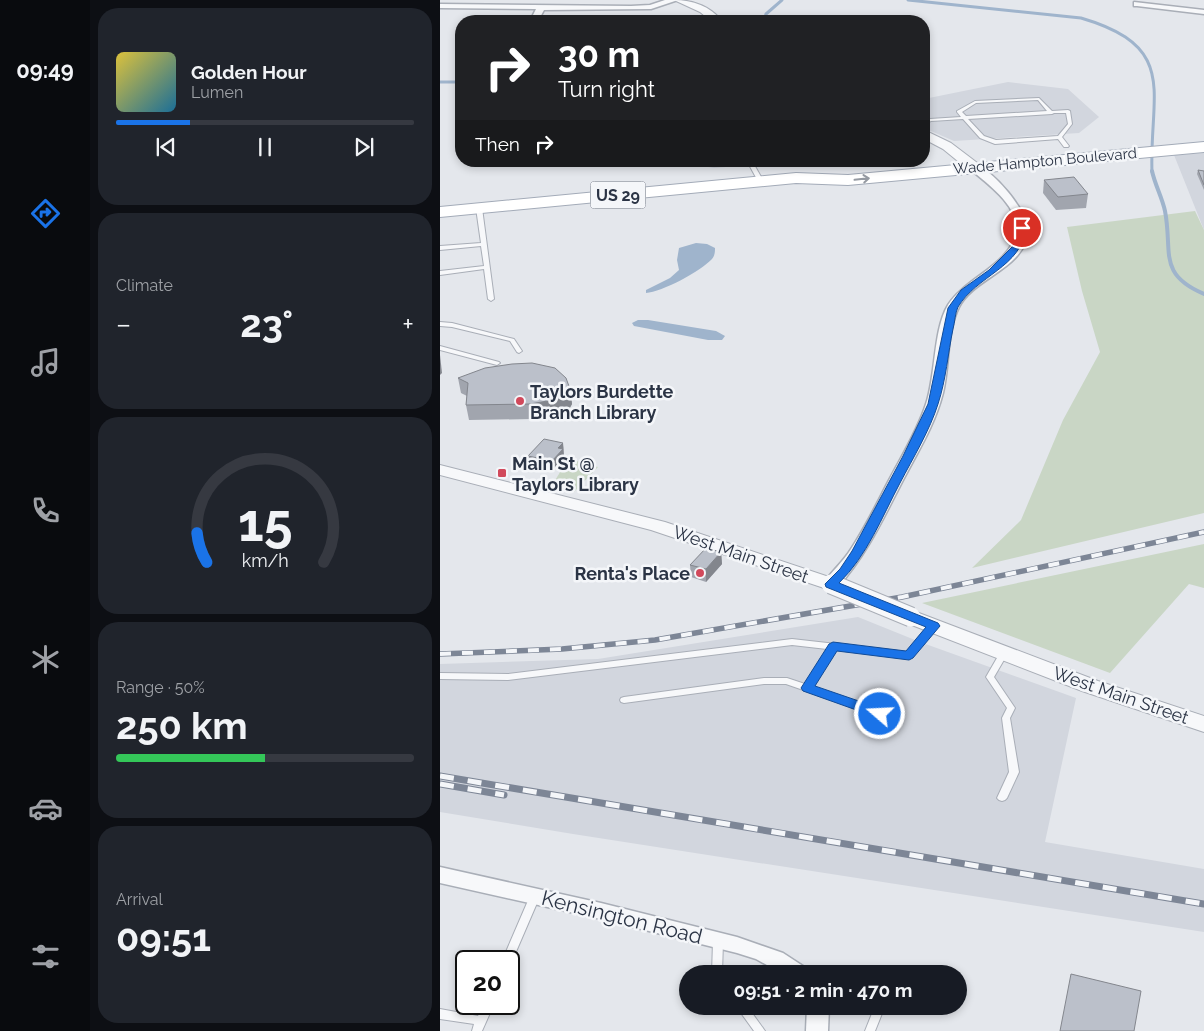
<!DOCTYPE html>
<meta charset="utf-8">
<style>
body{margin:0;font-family:Raleway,sans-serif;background:#20242c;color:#f1f3f6;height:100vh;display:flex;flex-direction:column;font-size:19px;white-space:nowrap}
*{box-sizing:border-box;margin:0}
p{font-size:16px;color:#9ea1a6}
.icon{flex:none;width:28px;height:28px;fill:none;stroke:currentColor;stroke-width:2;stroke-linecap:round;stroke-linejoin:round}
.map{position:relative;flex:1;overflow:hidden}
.sheet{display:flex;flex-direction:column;gap:8px;padding:8px;background:#0d0f14;width:350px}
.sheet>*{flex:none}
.banner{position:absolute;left:15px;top:15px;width:475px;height:152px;border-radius:20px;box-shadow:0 2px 8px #0003;background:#202124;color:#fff;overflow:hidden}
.speed{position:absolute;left:15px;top:950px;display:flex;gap:10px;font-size:25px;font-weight:700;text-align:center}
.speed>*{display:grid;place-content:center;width:65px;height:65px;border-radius:50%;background:#171b24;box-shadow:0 2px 8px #0003;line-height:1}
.speed .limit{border:2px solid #111;border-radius:8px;background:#fff;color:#111}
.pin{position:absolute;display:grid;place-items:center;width:42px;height:42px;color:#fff;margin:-21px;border:2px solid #fff;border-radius:50%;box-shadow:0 1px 5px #0007}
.me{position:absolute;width:55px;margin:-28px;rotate:289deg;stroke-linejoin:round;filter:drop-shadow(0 0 4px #0008)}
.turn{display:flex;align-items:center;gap:18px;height:105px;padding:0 20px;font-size:22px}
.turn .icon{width:65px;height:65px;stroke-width:2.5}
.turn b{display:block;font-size:35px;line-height:42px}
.then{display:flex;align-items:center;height:48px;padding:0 20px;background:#0003;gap:10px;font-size:19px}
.big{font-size:38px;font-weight:700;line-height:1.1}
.sheet .widget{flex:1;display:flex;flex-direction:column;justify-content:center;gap:8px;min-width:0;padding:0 18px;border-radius:20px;background:#20242c}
.sheet .dial{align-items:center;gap:0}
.dial svg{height:130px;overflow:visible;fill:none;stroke:#363941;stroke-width:7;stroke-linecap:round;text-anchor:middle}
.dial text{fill:#f1f3f6;stroke:none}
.song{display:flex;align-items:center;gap:15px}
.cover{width:60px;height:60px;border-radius:8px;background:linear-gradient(135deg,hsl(50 70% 55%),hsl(200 70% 35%))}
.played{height:5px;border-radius:2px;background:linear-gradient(90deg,#1a73e8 25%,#363941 25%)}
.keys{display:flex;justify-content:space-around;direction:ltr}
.heat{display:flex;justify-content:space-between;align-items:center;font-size:28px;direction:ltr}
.charge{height:8px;border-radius:4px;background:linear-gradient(90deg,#34c759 50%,#363941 0)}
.trip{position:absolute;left:239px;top:965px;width:288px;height:50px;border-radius:25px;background:#171b24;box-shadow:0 2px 8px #0003;font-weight:700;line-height:50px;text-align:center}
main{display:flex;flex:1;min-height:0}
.tabs{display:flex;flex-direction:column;width:90px;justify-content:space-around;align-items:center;background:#090b0e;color:#9ea1a6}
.tabs .icon{width:35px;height:35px}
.tabs .selected{color:#1a73e8}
.tabs b{font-size:22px;color:#f1f3f6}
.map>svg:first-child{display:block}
.built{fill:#d2d6de}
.green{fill:#c9d6c5}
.water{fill:#9fb4cc}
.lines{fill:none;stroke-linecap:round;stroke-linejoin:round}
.stream-far1{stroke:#9fb4cc;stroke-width:3}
.stream{stroke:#9fb4cc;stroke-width:4}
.service-casing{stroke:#a9aeb7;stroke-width:2}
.minor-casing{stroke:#a9aeb7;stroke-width:3}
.tertiary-casing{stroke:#a9aeb7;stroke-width:2}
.primary-casing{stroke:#a3abb8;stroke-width:2}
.service{fill:#f7f8fa;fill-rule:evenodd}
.minor{fill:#f7f8fa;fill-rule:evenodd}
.tertiary{fill:#f7f8fa;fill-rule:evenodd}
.primary{fill:#fff;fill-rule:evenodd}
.rail-far1-casing{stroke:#7d8696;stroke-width:5.5}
.rail-casing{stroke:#7d8696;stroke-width:7}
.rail-far1{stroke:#f4f6f9;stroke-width:4;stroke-dasharray:11;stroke-linecap:butt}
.rail{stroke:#f4f6f9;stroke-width:5;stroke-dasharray:14;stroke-linecap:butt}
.tertiary-bridge-casing{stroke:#a9aeb7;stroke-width:21;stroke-linecap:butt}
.tertiary-bridge{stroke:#f7f8fa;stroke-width:19}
.wall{fill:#a1a5ae}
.shaded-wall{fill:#83868d}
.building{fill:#bbc0ca;stroke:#83868d}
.oneway{stroke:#959aa2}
.route{fill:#1a73e8;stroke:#114b97}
.poi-dot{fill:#d1495b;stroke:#f4f6f9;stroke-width:2}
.labels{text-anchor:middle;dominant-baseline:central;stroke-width:5;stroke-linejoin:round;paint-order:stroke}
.far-street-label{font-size:15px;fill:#2b3445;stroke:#f4f6f9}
.shield{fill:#f4f6f9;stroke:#676e7b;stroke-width:1}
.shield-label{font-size:16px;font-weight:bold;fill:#2b3445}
.poi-label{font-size:18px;font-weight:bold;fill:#2b3445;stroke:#f4f6f9;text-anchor:start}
.street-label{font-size:18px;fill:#2b3445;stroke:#f4f6f9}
.near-street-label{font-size:21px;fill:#2b3445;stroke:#f4f6f9}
</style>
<main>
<nav class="tabs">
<b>09:49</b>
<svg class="icon selected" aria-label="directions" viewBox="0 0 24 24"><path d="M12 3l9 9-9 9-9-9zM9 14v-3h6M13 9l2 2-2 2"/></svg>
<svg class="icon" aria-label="music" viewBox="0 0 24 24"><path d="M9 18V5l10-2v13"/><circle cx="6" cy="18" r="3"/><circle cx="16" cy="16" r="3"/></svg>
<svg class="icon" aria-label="phone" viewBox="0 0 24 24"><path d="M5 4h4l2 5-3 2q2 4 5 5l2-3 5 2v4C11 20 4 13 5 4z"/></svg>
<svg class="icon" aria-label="climate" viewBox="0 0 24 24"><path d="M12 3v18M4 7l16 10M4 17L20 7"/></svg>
<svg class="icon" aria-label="car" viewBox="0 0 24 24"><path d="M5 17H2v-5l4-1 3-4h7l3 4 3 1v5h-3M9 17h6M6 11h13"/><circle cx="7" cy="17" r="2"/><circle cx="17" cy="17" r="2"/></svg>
<svg class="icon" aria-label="filters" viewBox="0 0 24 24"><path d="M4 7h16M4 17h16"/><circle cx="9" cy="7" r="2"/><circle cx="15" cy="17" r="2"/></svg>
</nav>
<section class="sheet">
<div class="widget">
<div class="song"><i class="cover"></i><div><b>Golden Hour</b><p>Lumen</p></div></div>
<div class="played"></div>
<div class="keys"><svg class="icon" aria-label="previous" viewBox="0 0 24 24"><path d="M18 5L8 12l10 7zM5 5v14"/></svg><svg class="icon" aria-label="pause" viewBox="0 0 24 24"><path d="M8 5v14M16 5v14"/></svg><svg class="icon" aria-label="next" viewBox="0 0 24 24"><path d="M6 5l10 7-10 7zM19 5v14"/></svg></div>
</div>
<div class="widget"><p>Climate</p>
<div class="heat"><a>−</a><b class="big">23°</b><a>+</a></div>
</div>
<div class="widget dial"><svg viewBox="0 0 100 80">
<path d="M14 69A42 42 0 1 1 86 69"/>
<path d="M14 69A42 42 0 0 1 8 51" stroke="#1a73e8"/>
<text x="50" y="56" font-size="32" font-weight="700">15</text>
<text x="50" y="72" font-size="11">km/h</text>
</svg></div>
<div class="widget"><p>Range · 50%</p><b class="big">250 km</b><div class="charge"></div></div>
<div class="widget"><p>Arrival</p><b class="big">09:51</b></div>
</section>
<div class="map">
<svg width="764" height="1031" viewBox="0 0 764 1031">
<rect width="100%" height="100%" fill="#e4e7ec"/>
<!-- built -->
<g class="built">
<polygon points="568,82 628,89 659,117 639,133 514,141 484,128 484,99"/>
<polygon points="764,153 764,230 734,155"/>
<polygon points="233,161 358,161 274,168"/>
<polygon points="418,617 480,642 636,698 605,842 764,869 764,932 133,834 0,812 0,664 158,659"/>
</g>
<!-- green -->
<g class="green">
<polygon points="755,211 764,230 764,513 532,568 581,520 623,420 660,352 642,291 627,227"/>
<polygon points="133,460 158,467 134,492 111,487 125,464"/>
<polygon points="764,544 764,588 749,584 670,673 482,603"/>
</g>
<!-- water -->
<g class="water">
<path d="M 256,243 L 267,244 L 275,248 C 275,252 275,255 272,259 C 261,271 222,292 206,293 L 206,290 L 230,278 L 239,270 L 237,260 L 239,248 Z"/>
<polygon points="198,320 208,320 276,331 285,336 282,340 268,340 194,326 192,323"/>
</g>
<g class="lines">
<!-- stream-far1 -->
<g class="stream-far1">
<path d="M 468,0 L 641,18 C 740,47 709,93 712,172"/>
<polyline points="324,21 326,14 342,0"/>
<polyline points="0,82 21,82"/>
</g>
<!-- stream -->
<path class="stream" d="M 712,171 C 715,185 722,197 725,211 C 733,252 717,274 764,294"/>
<defs>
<g id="service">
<path d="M 599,98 L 612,111 L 628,110 L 630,111 L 632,124 L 622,137 L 629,146 L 628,147 L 624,147 L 618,139 L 555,144 L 540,138 L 523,119 L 491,121 L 484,124 L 484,121 L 486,120 L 484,120 L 484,117 L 490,119 L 521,117 L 517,112 L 517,111 L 535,101 ZM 598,100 L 607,111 L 526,116 L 522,112 L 536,103 ZM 614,113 L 626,113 L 628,124 L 618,136 L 556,140 L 544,136 L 528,119 L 612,114 Z"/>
<polygon points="307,161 312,161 324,182 323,183 319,183"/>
<polygon points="39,206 42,208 54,299 51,301 48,299 44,269 0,275 0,271 44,266 41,246 0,250 0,246 41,243 36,208"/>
<polygon points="0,322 12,323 74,339 82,351 79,353 77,352 70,341 12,327 0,326"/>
<polygon points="0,346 59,362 60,363 57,365 0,350"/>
<polygon points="494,622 498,625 472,657 469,658 395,650 372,687 444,712 445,714 444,716 441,717 346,684 324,684 184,703 181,702 180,700 181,698 184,697 324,678 347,678 365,684 387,649 352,645 68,680 0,679 0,673 68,674 352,639 467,652 491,623"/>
<polygon points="564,650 567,651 568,653 554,677 575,708 570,718 579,772 567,798 565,800 562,801 559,800 557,798 569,772 562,718 567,708 546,677 561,651"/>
<polygon points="95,892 99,893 100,896 72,961 71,964 69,965 69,961 62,961 90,896 91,893"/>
<polygon points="278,937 282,938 283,941 282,974 272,974 273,941 274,938"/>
<polygon points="44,1004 54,1004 42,1031 32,1031 34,1024 0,1019 0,1009 38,1016"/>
<polygon points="296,1006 307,1006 325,1031 314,1031"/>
<polygon points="435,1006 445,1006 435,1031 425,1031"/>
</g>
<g id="minor">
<polygon points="225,0 238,0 211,9 104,10 98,21 90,21 96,9 0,8 0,4 191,6 210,5"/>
<polygon points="694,2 764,10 764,14 697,6 694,6"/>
<path d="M 535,165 C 553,169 588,212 588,230 C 586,269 534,277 519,307 C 506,333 510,365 503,393 C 495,425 477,453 462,482 C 443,519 426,556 397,588 L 385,588 L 383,584 C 391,572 403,562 411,549 C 425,528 436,505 448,482 C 461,457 477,432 486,404 C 496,375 493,330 508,305 C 525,278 571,264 576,232 C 580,207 548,184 531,170 L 530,168 Z"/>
<polygon points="0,867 161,903 297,937 343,953 366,968 369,974 343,974 316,959 297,953 161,919 0,883"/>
<polygon points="367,1006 389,1006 388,1031 366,1031"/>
</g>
<g id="tertiary">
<path d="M 234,0 C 253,0 270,6 282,21 L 271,21 L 260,12 Z"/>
<polygon points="484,130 511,143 540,165 541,168 540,171 530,171 503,149 484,139"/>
<polygon points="0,465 225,522 398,580 401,584 398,588 391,590 384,588 211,530 0,475"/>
<polygon points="471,610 658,681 764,716 764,732 642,691 464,622 461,617 464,612"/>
</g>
<polygon id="primary" points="764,142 764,152 408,185 356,183 0,217 0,207 356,173 408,175"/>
</defs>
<!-- service casing -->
<use href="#service" class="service-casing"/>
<!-- minor casing -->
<use href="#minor" class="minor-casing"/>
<!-- tertiary casing -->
<use href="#tertiary" class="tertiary-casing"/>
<!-- primary casing -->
<use href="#primary" class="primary-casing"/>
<!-- service -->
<use href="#service" class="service"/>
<!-- minor -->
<use href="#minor" class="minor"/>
<!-- tertiary -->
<use href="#tertiary" class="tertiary"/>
<!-- primary -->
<use href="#primary" class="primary"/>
<defs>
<polyline id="rail-far1" points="0,654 122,649 215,640 462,597 764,532"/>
<g id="rail">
<polyline points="0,776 764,904"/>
<polyline points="0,784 64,795"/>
</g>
</defs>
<!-- rail-far1 casing -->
<use href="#rail-far1" class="rail-far1-casing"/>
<!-- rail casing -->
<use href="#rail" class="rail-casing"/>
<!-- rail-far1 -->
<use href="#rail-far1" class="rail-far1"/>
<!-- rail -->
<use href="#rail" class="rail"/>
<defs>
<polyline id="tertiary-bridge" points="391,584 471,617"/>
</defs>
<!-- tertiary-bridge casing -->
<use href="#tertiary-bridge" class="tertiary-bridge-casing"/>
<!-- tertiary-bridge -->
<use href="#tertiary-bridge" class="tertiary-bridge"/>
</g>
<!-- wall -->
<g class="wall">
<polygon points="758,170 764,171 764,190 757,174"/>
<polygon points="604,180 648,194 646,208 616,210 603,193"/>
<polygon points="18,378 130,389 132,404 127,413 92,419 29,420 26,405 27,396 21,393"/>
<polygon points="123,443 124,457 113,469 90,464 88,456"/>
<polygon points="281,552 282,564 266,582 251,577 250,565"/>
</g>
<!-- shaded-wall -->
<g class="shaded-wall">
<polygon points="0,355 2,373 0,375"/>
<polygon points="130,389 132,404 127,413 92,419 90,404"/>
<polygon points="123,443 124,457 113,469 112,461 118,448"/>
<polygon points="281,552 282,564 266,582 266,569"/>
</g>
<!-- building -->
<g class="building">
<polygon points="758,170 764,171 764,185"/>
<polygon points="634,177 648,194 618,197 604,180"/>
<polygon points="92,363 115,368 126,378 130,389 125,398 90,404 26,405 28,383 18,378 45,368 72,364"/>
<polygon points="104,439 123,443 118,448 123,449 112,461 88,456"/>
<polygon points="266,548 281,552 266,569 250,565"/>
<polygon points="631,974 701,991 694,1031 620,1031"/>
</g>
<!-- one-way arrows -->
<defs><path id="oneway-shaft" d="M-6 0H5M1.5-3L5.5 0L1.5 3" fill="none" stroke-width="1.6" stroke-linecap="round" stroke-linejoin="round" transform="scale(1.25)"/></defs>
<use class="oneway" href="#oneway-shaft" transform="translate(422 179) rotate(-6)"/>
<!-- route -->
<path class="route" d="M 579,226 L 586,228 C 582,267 536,276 518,307 C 515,313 515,322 513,329 C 508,353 506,380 498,404 C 490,430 473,458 460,483 C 442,517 427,556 399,583 L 498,623 L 500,626 L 473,658 L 469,660 L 397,651 L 375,686 L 445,710 L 447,714 L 445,717 L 436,717 L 363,691 L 361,688 L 389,644 L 393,642 L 466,651 L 486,627 L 386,587 L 385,584 L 400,569 L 412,551 L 463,456 L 488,404 L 508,308 L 521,290 L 549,270 L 573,246 Z"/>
<!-- markers -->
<g class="poi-dot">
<circle cx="80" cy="401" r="5"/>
<rect x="57" y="468" width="10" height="10" rx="2.5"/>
<circle cx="260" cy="573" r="5"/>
</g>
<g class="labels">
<!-- far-street labels -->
<g class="far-street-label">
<text transform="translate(605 161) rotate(-5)">Wade Hampton Boulevard</text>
</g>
<!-- shield labels -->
<rect class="shield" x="150.5" y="181.5" width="55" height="27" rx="4"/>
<g class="shield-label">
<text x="178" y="195">US 29</text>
</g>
<!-- poi labels -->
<g class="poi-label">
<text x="90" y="391">Taylors Burdette<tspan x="90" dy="21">Branch Library</tspan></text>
<text x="72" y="463">Main St @<tspan x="72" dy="21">Taylors Library</tspan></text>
<text x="250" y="573" text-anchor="end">Renta's Place</text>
</g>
<!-- street labels -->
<g class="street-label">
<text transform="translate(301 554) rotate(19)">West Main Street</text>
<text transform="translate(681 695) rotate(19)">West Main Street</text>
</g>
<!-- near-street labels -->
<g class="near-street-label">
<text transform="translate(182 917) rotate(14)">Kensington Road</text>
</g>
</g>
</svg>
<div class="speed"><div class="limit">20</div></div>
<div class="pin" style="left:582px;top:228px;background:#d93025"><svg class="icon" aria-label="arrive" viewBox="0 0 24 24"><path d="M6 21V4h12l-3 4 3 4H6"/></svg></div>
<svg class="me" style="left:440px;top:714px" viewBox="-20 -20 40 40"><circle r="17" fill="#1a73e8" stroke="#fff" stroke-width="3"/><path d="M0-11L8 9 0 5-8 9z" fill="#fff"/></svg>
<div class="trip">09:51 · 2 min · 470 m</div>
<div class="banner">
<div class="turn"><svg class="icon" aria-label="right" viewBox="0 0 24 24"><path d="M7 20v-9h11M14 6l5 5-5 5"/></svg><div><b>30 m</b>Turn right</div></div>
<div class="then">Then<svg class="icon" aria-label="right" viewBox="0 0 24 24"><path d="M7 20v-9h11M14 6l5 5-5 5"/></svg></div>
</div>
</div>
</main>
